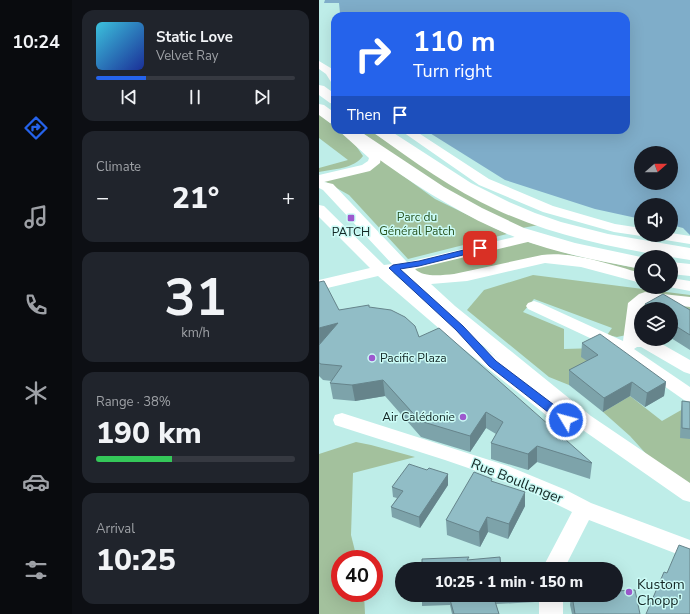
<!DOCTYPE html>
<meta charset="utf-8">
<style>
body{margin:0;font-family:"Nunito Sans",sans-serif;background:#20242c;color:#f1f3f6;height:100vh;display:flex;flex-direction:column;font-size:15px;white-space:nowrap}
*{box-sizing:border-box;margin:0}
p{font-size:13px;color:#9ea1a6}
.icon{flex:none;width:22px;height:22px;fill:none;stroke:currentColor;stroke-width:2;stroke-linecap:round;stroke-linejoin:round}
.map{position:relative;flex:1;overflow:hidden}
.panel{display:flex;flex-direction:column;gap:10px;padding:10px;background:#0d0f14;width:247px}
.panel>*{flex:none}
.hud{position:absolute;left:12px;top:12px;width:299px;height:122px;border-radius:12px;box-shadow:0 4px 16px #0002;background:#2563eb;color:#fff;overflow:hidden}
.needle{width:26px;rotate:70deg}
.fabs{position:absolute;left:315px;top:146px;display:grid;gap:8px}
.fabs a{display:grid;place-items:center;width:44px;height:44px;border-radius:50%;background:#171b24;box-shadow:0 4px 16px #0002;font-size:20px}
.speed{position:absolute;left:12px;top:550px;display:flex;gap:8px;font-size:20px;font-weight:700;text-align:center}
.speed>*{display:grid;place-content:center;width:52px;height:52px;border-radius:50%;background:#171b24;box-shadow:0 4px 16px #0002;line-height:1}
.speed .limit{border:6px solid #d22;background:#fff;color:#111}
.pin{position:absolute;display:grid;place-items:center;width:34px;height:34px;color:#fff;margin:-17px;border-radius:8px;box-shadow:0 2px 6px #0006}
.me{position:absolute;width:44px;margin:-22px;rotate:307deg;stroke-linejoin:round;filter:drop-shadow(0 0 3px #0008)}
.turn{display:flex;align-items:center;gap:14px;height:84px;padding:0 16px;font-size:18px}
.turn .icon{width:52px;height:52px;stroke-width:2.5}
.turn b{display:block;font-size:28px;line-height:34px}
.then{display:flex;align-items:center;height:38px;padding:0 16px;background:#0003;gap:8px;font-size:15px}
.big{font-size:30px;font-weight:800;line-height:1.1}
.panel .widget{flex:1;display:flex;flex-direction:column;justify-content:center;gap:6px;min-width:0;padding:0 14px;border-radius:12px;background:#20242c}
.panel .dial{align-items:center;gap:0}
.dial b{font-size:52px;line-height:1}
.song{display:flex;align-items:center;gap:12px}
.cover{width:48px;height:48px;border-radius:6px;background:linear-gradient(135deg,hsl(190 70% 55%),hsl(230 70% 35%))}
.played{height:4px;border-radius:2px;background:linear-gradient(90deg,#2563eb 25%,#363941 25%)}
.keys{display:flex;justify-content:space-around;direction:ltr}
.heat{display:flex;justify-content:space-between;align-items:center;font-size:22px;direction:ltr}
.charge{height:6px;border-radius:3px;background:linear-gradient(90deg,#34c759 38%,#363941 0)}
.trip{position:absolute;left:76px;top:562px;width:228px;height:40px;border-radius:20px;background:#171b24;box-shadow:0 4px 16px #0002;font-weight:800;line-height:40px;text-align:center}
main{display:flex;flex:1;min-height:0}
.tabs{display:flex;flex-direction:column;width:72px;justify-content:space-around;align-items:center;background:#090b0e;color:#9ea1a6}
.tabs .icon{width:28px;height:28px}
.tabs .current{color:#2563eb}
.tabs b{font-size:18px;color:#f1f3f6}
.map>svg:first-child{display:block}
.green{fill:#a3c19d}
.water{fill:#7fadc9;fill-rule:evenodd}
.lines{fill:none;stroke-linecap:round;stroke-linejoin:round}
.minor{fill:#fff;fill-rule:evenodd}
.major{fill:#fff;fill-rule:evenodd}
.wall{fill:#7da3aa}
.shaded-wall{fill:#66848b}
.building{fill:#91bdc6;stroke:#66848b}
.route{fill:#2563eb;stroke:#184099}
.poi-dot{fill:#9d59ce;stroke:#cbfbf6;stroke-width:1.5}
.labels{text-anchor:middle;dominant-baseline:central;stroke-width:3;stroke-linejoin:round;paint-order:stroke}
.park-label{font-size:12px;fill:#27521e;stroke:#cbfbf6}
.poi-label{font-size:12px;fill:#132624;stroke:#cbfbf6}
.near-street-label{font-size:14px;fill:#132624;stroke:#cbfbf6}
.near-poi-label{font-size:14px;fill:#132624;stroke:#cbfbf6;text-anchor:start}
</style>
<main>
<nav class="tabs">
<b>10:24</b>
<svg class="icon current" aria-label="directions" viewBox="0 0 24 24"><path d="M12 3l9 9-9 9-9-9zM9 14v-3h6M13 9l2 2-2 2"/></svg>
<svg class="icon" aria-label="music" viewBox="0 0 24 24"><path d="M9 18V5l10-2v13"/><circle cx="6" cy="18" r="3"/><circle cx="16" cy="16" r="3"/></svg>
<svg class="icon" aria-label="phone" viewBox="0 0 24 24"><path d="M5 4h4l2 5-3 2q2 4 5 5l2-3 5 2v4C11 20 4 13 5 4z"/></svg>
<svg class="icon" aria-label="climate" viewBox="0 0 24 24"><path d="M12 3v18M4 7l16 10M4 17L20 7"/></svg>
<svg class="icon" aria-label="car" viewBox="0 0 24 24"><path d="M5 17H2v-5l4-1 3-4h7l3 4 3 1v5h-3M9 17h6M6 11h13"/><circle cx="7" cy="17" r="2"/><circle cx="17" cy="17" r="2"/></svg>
<svg class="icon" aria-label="filters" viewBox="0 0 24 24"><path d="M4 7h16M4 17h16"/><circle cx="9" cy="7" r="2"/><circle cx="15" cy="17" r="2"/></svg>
</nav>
<section class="panel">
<div class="widget">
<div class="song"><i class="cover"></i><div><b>Static Love</b><p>Velvet Ray</p></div></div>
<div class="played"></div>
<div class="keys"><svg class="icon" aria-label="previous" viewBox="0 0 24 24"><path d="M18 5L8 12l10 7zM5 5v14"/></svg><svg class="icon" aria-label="pause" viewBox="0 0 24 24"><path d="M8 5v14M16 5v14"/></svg><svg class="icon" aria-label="next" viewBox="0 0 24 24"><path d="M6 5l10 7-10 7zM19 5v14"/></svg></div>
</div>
<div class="widget"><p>Climate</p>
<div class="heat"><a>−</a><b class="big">21°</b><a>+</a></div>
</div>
<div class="widget dial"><b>31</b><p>km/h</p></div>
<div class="widget"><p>Range · 38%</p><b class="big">190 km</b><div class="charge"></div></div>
<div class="widget"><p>Arrival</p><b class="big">10:25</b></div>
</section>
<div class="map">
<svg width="371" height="614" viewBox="0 0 371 614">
<rect width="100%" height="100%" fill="#beede8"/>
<!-- green -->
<g class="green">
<path d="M 0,114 L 16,127 L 16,130 L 19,130 L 35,143 L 44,156 C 35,169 14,169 0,172 L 0,168 L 29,160 L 0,138 Z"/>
<polygon points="39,130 50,130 90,156 220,225 203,228 144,200 79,158"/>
<polygon points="61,159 116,199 188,234 89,259 30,195 5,181"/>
<polygon points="206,241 258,256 322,269 322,276 228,256 148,274 116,277 94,272 97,266"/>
<polygon points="214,275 371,295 371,325 352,309 322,309 322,332 298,337 288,335 293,328 215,299 204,312 245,329 245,349 279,348 278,369 250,385 230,377 148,310 165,290"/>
<polygon points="311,396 343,421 371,405 371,490 348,477 311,436 284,412"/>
<polygon points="37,442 52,445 96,457 34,473 32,535 38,559 21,559 21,593 45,593 46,614 0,614 0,454"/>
</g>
<!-- water -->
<path class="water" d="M 6,0 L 371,0 L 371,235 L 364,228 L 352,225 L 352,205 L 322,205 L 322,219 L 276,209 L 186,180 L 106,130 L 307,130 L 307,16 L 27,16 L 21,13 L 20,3 L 5,3 ZM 322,153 L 352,153 L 352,183 L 322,183 Z"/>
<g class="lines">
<!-- minor -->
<g class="minor">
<polygon points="0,61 15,70 16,72 16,83 12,82 7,74 0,69"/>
<path d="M 19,130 L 32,130 L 60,154 L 62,157 L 61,163 L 51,171 L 5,182 L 14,184 L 88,262 L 212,233 L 217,234 L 219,237 L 217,240 L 96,269 C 105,278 123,275 135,274 L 223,255 C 254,251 292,265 322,273 L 322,283 L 262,267 L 226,263 L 148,281 L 112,284 L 136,306 L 272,416 L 371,483 L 371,502 L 364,500 L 258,426 L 242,412 L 241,415 L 234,417 L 227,415 L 137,343 L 59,276 L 0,290 L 0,280 L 51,268 L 0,217 L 0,205 L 5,206 L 65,265 L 73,264 L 4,190 L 0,188 L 0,175 L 43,165 L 49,161 L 50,158 ZM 81,272 L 124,312 L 181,360 L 118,311 L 74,273 Z"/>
<polygon points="81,130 95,130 170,179 234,206 296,224 322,228 322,235 327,235 322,236 295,232 224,212 160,185"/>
<polygon points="352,233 371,236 371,244 340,239 335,238 333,235 352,235"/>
<polygon points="352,278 371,281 371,291 350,287 352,287"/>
<polygon points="326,292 371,297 371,307 329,302 325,305 324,309 322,309 322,339 334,339 371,360 371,374 365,372 322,347 318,347 315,349 371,387 371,402 365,400 288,346 209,309 207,306 209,303 215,301 221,303 304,341 309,303 320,294"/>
<path d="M 23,413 L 189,466 L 247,490 L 272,503 L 371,540 L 371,559 L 270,520 L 245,569 L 223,569 L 253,512 C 178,473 96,451 16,425 L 14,420 L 16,415 Z"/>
<rect x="220" y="595" width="24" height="19"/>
</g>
<!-- major -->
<g class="major">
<polygon points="0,85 5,86 16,94 16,104 11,103 0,95"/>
<polygon points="0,104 5,105 16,113 16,124 11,123 0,115"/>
<path d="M 21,130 L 39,130 L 125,187 L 163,208 L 205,228 L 256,243 L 322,257 L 322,269 C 281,261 237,253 198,238 C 152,220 108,193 68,165 C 56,156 29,141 21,130 Z"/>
<path d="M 52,130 L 70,130 L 152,183 L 190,202 L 216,213 L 242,222 L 289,234 L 371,248 L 371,260 C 305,250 239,238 178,210 C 134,190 94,161 55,133 Z"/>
<polygon points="352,262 371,264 371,276 352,274"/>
</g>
</g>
<!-- wall -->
<g class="wall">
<polygon points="0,282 20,310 50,307 100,337 273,463 271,479 218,462 209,470 172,459 172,443 177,434 167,428 151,452 102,437 66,396 36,401 14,399 11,383 13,381 4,380 0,376 0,345 2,343 0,344"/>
<polygon points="326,304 371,310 371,350 352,338 352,309 325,309"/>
<polygon points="263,343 347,382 345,396 326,407 311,396 284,412 250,385 250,370 268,361 262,357"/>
<polygon points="363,401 371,402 371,439 361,438 362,411"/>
<polygon points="108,470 129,474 129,485 101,528 73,517 72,507 78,498 74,497 73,487"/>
<polygon points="173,481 206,506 189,539 169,532 161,547 128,535 127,520"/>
<polygon points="103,595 216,595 216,602 177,604 180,614 133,614 131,605 103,606"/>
<polygon points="252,595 321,614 253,614 251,605"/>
</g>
<!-- shaded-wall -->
<g class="shaded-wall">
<polygon points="19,323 22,338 0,344 0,328"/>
<polygon points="64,380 66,396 36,401 33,385"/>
<polygon points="313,382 311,396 284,412 285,398"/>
<polygon points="347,382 345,396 326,407 328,393"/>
<polygon points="167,412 167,428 151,452 151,436"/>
<polygon points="218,446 218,462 209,470 209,454"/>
<polygon points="129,474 129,485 101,528 100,517"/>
<polygon points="206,492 206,506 189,539 190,524"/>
<polygon points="168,517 169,532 161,547 160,532"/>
</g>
<!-- building -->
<g class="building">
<polygon points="5,281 20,310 50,305 50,307 72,310 86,317 96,326 100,337 120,328 273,463 218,446 209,454 172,443 184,422 167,412 151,436 101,421 64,380 33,385 11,383 23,366 2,364 0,363 0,345 19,323 0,328 0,282"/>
<polygon points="344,294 371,310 371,335 352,323 352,309 333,309 326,304"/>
<polygon points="281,334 347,382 328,393 313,382 285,398 250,370 279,355 263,343"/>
<polygon points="363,401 371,402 371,429 363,428"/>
<polygon points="90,464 108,470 110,468 129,474 100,517 72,507 84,491 73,487"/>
<polygon points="155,472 173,479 172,481 206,492 190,524 168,517 160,532 127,520"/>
<polygon points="360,545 371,549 371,614 327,614 345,572 348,573"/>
<polygon points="150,557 148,560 181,557 182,569 103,569 103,559"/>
<polygon points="316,590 321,614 256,614 253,595 297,595 297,591"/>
<polygon points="103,595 174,595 180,614 135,614 130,596 102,597"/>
</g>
<!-- route -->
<polygon class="route" points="161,246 165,248 164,250 100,266 81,269 144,326 177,361 251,417 252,420 251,423 243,423 170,366 137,330 70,268 74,265 100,261"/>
<!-- markers -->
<g class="poi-dot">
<rect x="28" y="214" width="8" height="8" rx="2"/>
<circle cx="53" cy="358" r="4"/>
<circle cx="144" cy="417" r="4"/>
<circle cx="310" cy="592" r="4"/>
</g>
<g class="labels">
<!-- park labels -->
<g class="park-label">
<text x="98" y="217">Parc du<tspan x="98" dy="14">Général Patch</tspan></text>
</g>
<!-- poi labels -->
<g class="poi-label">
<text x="32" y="232">PATCH</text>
<text x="61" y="358" text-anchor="start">Pacific Plaza</text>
<text x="136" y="417" text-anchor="end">Air Calédonie</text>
</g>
<!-- near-street labels -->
<g class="near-street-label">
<text transform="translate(198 481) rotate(22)">Rue Boullanger</text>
</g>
<!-- near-poi labels -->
<g class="near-poi-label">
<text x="318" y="584">Kustom<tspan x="318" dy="16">Chopp'</tspan></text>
</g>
</g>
</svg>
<div class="fabs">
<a><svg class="needle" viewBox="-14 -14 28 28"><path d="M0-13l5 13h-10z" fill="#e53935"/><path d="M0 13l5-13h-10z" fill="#9ea1a6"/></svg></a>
<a><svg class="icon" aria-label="sound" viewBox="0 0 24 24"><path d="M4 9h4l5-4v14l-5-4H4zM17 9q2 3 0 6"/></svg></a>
<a><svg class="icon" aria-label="search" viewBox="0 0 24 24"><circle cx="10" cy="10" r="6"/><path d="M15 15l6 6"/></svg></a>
<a><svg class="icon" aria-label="layers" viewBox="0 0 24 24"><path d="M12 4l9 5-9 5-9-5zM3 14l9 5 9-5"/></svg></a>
</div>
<div class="speed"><div class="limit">40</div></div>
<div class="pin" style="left:161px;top:248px;background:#d93025"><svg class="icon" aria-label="arrive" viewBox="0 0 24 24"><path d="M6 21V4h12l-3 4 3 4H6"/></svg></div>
<svg class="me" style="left:247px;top:420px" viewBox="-20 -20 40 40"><circle r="17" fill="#2563eb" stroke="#fff" stroke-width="3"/><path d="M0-11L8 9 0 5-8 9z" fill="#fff"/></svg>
<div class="trip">10:25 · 1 min · 150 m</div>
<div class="hud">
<div class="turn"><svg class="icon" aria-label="right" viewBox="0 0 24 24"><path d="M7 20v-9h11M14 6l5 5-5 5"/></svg><div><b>110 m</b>Turn right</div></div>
<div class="then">Then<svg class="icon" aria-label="arrive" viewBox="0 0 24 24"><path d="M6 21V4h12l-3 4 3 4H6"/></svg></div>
</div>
</div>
</main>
